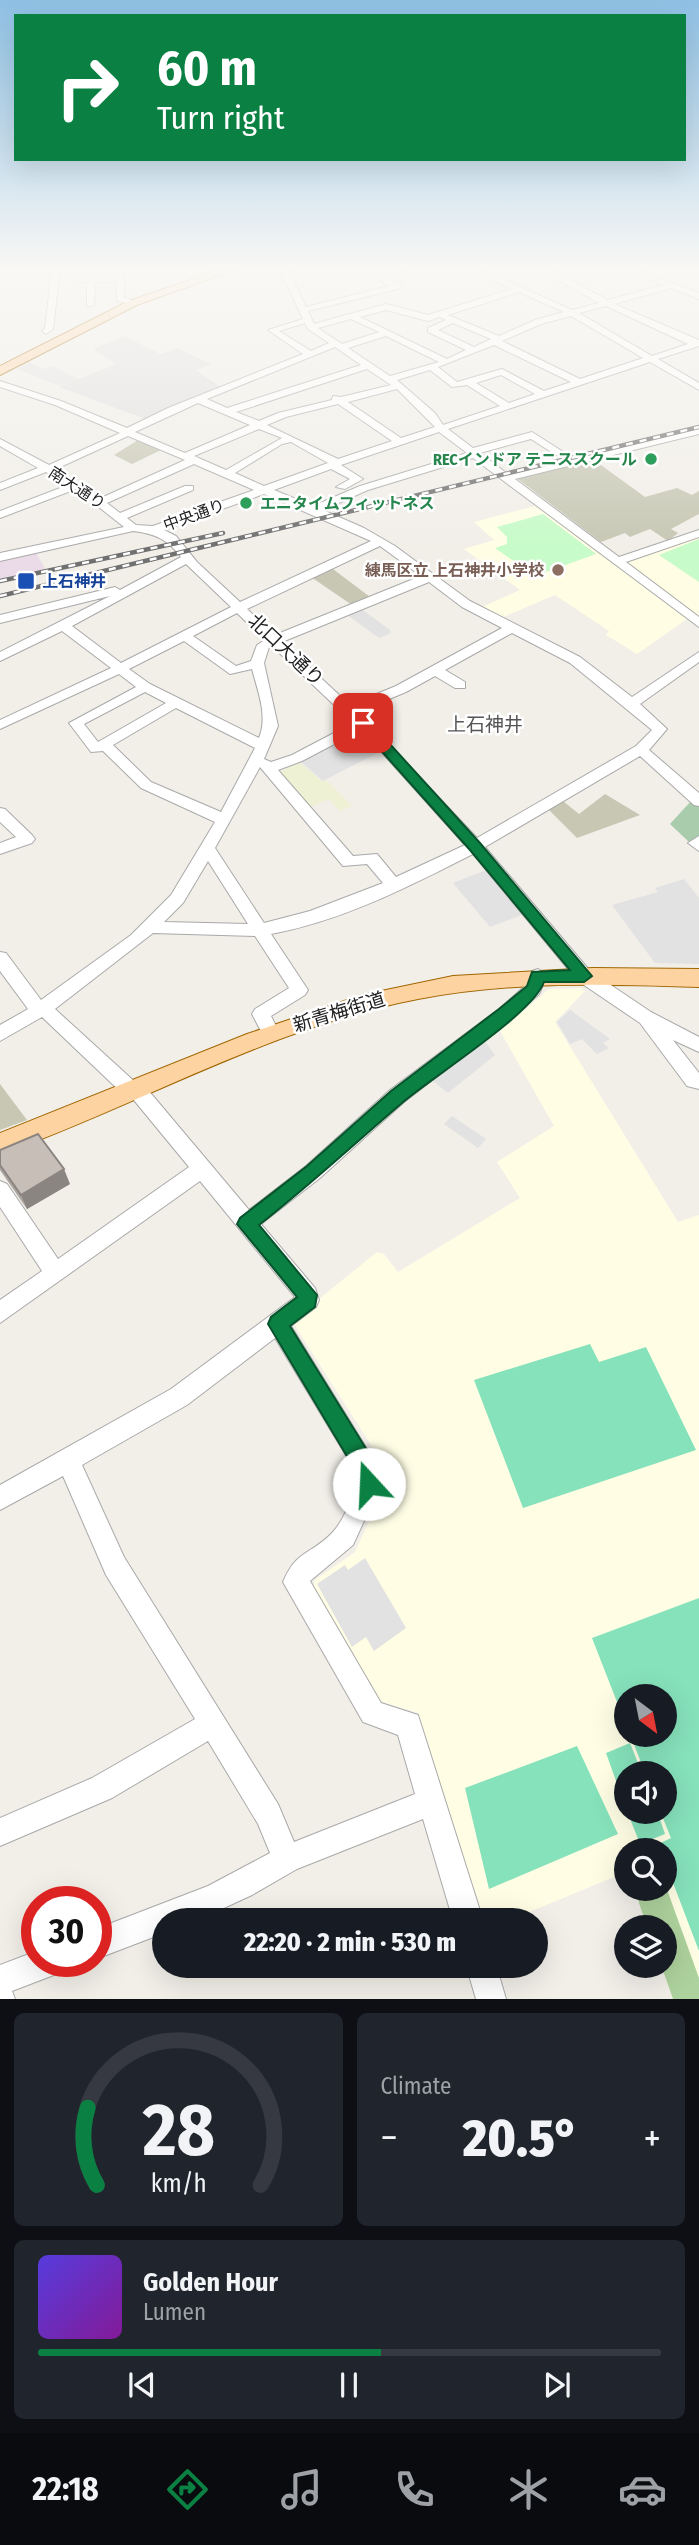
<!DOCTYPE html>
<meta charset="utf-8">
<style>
body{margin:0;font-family:"Fira Sans Condensed","Noto Sans JP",sans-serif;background:#20242c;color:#f1f3f6;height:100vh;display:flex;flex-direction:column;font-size:26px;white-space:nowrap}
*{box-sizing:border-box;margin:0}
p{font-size:23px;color:#9ea1a6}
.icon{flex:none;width:38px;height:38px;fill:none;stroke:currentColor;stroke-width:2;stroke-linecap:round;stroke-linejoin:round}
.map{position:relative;height:1999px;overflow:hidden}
.details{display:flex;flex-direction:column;gap:14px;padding:14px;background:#0d0f14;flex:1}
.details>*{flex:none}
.hud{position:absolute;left:14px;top:14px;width:672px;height:147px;border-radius:0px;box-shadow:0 7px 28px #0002;background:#0b8043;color:#fff;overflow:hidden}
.needle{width:46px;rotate:148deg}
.controls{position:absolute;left:614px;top:1684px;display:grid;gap:14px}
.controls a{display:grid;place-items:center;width:63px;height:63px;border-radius:50%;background:#171b24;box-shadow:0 7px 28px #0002;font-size:35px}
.speed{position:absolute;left:21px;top:1886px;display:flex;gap:14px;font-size:35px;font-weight:700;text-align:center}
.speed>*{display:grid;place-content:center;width:91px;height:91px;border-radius:50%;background:#171b24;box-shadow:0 7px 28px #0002;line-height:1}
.speed .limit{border:10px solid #d22;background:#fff;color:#111}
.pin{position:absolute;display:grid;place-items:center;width:60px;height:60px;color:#fff;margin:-30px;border-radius:14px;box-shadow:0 4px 10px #0006}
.me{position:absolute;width:77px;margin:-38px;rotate:340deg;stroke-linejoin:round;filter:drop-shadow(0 0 5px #0008)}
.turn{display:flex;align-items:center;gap:24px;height:147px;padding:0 28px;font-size:32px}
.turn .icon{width:91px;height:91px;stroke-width:2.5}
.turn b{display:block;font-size:49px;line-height:60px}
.big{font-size:52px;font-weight:800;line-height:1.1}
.details .tile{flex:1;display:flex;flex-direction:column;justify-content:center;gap:10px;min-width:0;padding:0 24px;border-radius:10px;background:#20242c}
.details .dial{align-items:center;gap:0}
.dial svg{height:182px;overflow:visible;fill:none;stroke:#363941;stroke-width:7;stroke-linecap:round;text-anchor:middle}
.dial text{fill:#f1f3f6;stroke:none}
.song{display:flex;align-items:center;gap:21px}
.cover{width:84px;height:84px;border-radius:10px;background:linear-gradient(135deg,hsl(250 70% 55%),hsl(290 70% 35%))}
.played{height:7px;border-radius:4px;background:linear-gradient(90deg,#0b8043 55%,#363941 55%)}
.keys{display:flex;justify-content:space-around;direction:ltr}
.heat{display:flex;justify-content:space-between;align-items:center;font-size:38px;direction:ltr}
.details .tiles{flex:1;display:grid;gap:14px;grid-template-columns:1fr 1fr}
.tile:last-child{grid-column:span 2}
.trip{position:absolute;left:152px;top:1908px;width:396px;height:70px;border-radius:35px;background:#171b24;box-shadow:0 7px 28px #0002;font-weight:800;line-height:70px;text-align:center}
.dock{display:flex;height:112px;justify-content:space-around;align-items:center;background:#090b0e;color:#9ea1a6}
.dock .icon{width:49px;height:49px}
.dock .current{color:#0b8043}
.dock b{font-size:32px;color:#f1f3f6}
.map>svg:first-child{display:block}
.residential{fill:#e0dfdf}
.industrial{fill:#ebdbe9}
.education{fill:#fffee5;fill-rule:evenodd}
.construction{fill:#c7c7b4}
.farmland{fill:#eff1d4}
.forest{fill:#aed29d}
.cemetery{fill:#a9ccad}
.park{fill:#c7fbc9}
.pitch{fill:#86e2bb}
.parking{fill:#e2e2e2}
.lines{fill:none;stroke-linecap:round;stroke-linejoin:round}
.minor-casing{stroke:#a9a9a9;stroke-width:2}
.major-casing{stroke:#a06600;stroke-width:2}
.minor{fill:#fff;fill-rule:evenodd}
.major{fill:#fed3a2;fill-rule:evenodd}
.rail-casing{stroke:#707070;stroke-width:4.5}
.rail{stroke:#fff;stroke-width:2.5;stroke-dasharray:7;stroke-linecap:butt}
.wall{fill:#aba39e}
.shaded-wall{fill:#8b8581}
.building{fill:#c7beb8;stroke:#8b8581;stroke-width:2}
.route{fill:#0b8043;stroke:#07532c;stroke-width:2}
.leisure-dot{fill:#2e9e5b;stroke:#fff;stroke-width:2.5}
.education-dot{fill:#8d6e63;stroke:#fff;stroke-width:2.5}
.transit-dot{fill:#1a4fb4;stroke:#fff;stroke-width:2.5}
.labels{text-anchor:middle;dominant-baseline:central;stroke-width:5;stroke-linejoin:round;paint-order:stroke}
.far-leisure-label{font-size:16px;font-weight:bold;fill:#27864d;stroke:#fff;text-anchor:end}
.far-street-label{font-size:16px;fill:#222;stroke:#fff}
.far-education-label{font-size:16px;font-weight:bold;fill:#785e54;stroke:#fff;text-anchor:end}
.far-transit-label{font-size:16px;font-weight:bold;fill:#164399;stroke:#fff;text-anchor:start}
.street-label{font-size:19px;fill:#222;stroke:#fff}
.far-quarter-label{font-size:19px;fill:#555;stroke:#fff}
</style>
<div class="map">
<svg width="699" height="1999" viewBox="0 0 699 1999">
<rect width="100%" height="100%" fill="#f2efe9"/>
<!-- residential -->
<polygon class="residential" points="124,336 160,354 178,348 211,364 196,370 222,388 148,420 59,387 116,364 93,349"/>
<!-- industrial -->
<polygon class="industrial" points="35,551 45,569 0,579 0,558"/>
<!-- education -->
<g class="education">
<polygon points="539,505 687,619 637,654 606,635 609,631 555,595 501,618 482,607 520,590 464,549 494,540 474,522"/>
<polygon points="699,537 699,618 627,562"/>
<path d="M 580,988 L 585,991 L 555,1022 L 678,1222 L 699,1215 L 699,1999 L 673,1999 L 661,1965 L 665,1965 L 665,1927 L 647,1927 L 634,1888 L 665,1888 L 665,1850 L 626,1850 L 626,1872 L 510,1920 L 477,1920 L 418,1713 L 379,1701 L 313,1587 L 315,1580 L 355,1552 L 390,1475 L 292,1321 L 377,1252 L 384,1254 L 398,1272 L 520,1198 L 497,1162 L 554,1126 L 500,1031 L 549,989 ZM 626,1696 L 665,1696 L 665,1734 L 626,1734 ZM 626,1773 L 665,1773 L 665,1811 L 626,1811 Z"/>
</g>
<!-- construction -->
<g class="construction">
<polygon points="138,440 161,450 132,464 114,455"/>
<polygon points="594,460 645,497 677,488 692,495 699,491 699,514 671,529 678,533 668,541 650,529 630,537 625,533 601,542 518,479"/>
<polygon points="329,566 370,597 352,605 311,577"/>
<polygon points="605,794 640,815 577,838 549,810 563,801 579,814"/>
<polygon points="0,1084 27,1120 0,1130"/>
</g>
<!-- farmland -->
<polygon class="farmland" points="299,762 322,781 326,780 352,806 340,811 329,799 311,807 280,772"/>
<!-- forest -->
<polygon class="forest" points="665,1884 699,1978 699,1999 673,1999 661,1965 665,1965 665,1927 647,1927 634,1888 665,1888"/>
<!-- cemetery -->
<polygon class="cemetery" points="692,800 699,807 699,837 690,843 670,824"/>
<!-- park -->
<g class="park">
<polygon points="543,514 596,554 535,576 495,548 507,544 507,537 497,527"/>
<polygon points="699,539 699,582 659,555"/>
</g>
<!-- pitch -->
<g class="pitch">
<polygon points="590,1344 599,1362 646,1347 696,1450 523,1508 474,1380"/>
<polygon points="699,1598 699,1951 665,1862 665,1850 660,1850 658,1844 671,1838 660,1811 665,1811 665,1773 645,1773 630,1734 665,1734 665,1696 626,1696 626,1725 592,1638"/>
<polygon points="630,1743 642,1773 626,1773 626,1809 606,1753"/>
<polygon points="577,1746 618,1834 489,1889 465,1788"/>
<polygon points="627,1811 657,1811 665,1834 640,1844"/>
</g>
<!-- parking -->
<g class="parking">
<polygon points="29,362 43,369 52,366 78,379 60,386 17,369"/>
<polygon points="360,608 390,630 391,633 379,638 346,614"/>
<polygon points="359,731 363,732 381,751 323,781 300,761"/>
<polygon points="486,870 522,915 490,927 453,883"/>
<polygon points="684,879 699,898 699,964 655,963 612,905 658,892 655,888"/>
<polygon points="570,1010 610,1039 603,1043 609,1048 597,1054 582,1039 570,1044 557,1022"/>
<polygon points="477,1038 484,1040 495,1055 448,1093 429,1078"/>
<polygon points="452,1116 486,1139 478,1148 444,1124"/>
<polygon points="365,1558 406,1628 374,1651 366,1637 352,1647 317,1584 345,1565 348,1570"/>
</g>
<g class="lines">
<defs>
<g id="minor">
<polygon points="52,270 60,270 53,329 46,334 42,331 45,328"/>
<polygon points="116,270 124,270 124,298 136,301 136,305 117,301 116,281 95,282 94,305 87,307 87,282 80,282 80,278 116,276"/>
<path d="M 280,270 L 288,270 L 306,307 L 389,286 L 380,281 L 413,270 L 425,270 L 392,281 L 401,284 L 401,288 L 308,311 L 314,324 L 386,304 L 428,315 L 512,289 L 472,270 L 482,270 L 572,310 L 599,303 L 540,270 L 550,270 L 608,300 L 663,285 L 625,270 L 636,270 L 699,293 L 699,299 L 671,288 L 614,304 L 699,340 L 699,346 L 658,359 L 699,383 L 699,390 L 650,362 L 448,429 L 473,448 L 532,432 L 565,453 L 556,455 L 531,439 L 480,453 L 509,475 L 699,428 L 699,434 L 515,479 L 619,557 L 699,530 L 699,537 L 626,562 L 699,617 L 699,627 L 473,458 L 368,490 L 323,510 L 364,528 L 395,546 L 470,601 L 580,657 L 632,697 L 699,652 L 699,662 L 640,704 L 667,729 L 649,750 L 699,793 L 699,806 L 694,805 L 640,756 L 485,847 L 590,971 L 651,1012 L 699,1037 L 699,1052 L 673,1040 L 699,1073 L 699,1089 L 687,1086 L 640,1023 L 578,981 L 473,854 C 410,886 342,921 271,934 L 308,990 L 305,995 L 271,1016 L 280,1034 L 277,1039 L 265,1039 L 252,1014 L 255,1009 L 289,988 L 255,936 L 153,933 L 55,1009 L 135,1082 L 143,1084 L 249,1210 L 306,1166 L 390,1090 L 499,1009 L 526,985 L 532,971 L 538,969 L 547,976 L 539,994 L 511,1019 L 404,1102 L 320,1178 L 261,1224 L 315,1288 L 319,1300 L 316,1307 L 291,1326 L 380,1470 L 375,1497 L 353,1545 L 310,1581 L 381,1703 L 418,1715 L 483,1920 L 453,1920 L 423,1819 L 297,1869 L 252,1895 L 198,1920 L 164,1920 L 164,1933 L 96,1959 L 96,1929 L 208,1886 L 270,1853 L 258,1824 L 208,1741 L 112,1798 L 0,1846 L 0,1818 L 92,1778 L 195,1719 L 106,1575 L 63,1476 L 0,1510 L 0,1485 L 171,1389 L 295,1297 L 200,1181 L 0,1323 L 0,1300 L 42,1271 L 0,1207 L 0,1181 L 7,1184 L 58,1259 L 189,1167 L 133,1099 L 125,1096 L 42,1017 L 0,1041 L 0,1025 L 28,1009 L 0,971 L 0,952 L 6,953 L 41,1000 L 131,935 L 171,895 L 215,822 L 141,788 L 103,751 L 91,752 L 69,723 L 136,687 L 119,674 L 0,729 L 0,720 L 111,668 L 62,631 L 0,661 L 0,652 L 110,596 L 0,623 L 0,615 L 115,587 L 120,590 L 181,557 C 167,539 156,534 133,531 L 0,561 L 0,553 L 124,527 L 76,489 L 0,518 L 0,511 L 68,485 L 46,472 L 0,490 L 0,483 L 38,468 L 0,446 L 0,439 L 49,465 L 120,433 L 55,405 L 0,387 L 0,381 L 61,401 L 127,428 L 168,408 L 303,354 L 268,330 L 303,319 ZM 519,292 L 564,312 L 535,320 L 499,336 L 448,315 ZM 606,306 L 688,344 L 652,356 L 579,313 ZM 386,310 L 428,321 L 440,317 L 446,320 L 428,328 L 428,332 L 466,350 L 447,359 L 360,317 ZM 571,316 L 643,358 L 580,379 L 502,341 L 541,324 ZM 351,319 L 379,332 L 342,344 L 318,328 ZM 305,323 L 308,329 L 329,343 L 311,351 L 279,331 ZM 453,323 L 491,339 L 474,347 L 438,330 ZM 386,336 L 439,362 L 390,376 L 348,348 ZM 494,345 L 571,382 L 544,391 L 502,369 L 457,382 L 438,367 ZM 335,347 L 361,365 L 227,408 L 207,399 ZM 367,369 L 391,385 L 341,397 L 333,396 L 332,400 L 278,413 L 259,421 L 236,412 ZM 430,370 L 452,387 L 467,385 L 500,406 L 443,425 L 435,413 L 397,380 ZM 501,375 L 535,394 L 509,403 L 476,383 ZM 397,389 L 435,427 L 401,438 L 348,402 ZM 198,403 L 250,425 L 185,453 L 135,432 ZM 338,404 L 392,441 L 338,459 L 267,425 L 286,417 ZM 259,429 L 282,438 L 226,470 L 194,456 ZM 439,432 L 467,453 L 360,486 L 313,506 L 274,490 L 331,469 L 350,479 L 336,487 L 345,489 L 363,479 L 341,465 ZM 128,436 L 185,460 L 101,498 L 56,469 ZM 291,442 L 328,463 L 264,486 L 235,473 L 282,444 ZM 194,464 L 254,490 L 153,526 L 136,525 L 127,518 L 193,490 L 193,486 L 185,486 L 120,513 L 107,503 ZM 264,494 L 371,541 L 240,602 L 197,562 L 176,536 L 164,530 ZM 380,546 L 421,576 L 275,635 L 247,609 ZM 186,564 L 231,607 L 121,663 L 72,626 ZM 429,582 L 462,607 L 502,628 L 396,686 L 350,705 L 282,642 ZM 237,613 L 265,640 L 257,645 L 251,661 L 236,666 L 193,636 ZM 512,633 L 570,663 L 652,730 L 636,746 L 477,838 L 358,712 L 406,692 L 435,676 L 455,688 L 465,688 L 465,682 L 445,670 ZM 184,641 L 230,674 L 252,669 C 258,692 268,716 259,738 L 150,684 L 129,669 ZM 272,646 L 353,723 L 292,755 L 271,762 L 264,759 L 278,726 L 264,663 L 269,647 ZM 145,692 L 166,703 L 98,742 L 84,724 ZM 176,708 L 255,748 L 221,812 L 151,782 L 113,745 ZM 361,730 L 367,736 L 465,845 L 396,877 L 377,854 L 353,856 L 278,770 L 302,761 ZM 260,767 L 343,866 L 367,864 L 383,883 L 310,911 L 264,923 L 215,848 ZM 208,861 L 248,924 L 164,922 L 183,903 ZM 275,1338 L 356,1472 C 355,1492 346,1518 332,1533 C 311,1555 297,1549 283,1582 L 363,1722 L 398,1735 L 415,1794 L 294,1842 L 278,1804 L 124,1557 L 82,1465 L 187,1405 Z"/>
<polygon points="0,808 5,809 32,835 35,839 32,843 0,854 0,843 16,837 0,822"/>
<polygon points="699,836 699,851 688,843"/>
<polygon points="37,1951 37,1962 63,1962 59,1973 12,1991 15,1999 0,1999 0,1965"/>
<polygon points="466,1965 496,1965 506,1999 476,1999"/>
</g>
<g id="major">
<polygon points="220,270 235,270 137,305 0,375 0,366 129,301"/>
<path d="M 593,968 L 699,969 L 699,987 C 605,984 510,981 418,999 C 272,1027 139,1105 0,1155 L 0,1133 L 247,1034 L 362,995 L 453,976 Z"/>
</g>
</defs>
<!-- minor casing -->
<use href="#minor" class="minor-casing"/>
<!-- major casing -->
<use href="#major" class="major-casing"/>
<!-- minor -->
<use href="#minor" class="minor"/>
<!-- major -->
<use href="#major" class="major"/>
<defs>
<g id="rail">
<polyline points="0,581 223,533"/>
<polyline points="0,596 699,427"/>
</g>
</defs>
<!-- rail casing -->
<use href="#rail" class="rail-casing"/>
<!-- rail -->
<use href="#rail" class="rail"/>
</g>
<!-- wall -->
<polygon class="wall" points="0,1150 70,1184 27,1209 0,1170"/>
<!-- shaded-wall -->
<polygon class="shaded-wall" points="64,1169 70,1184 27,1209 21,1195"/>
<!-- building -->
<polygon class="building" points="38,1134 64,1169 21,1195 0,1165 0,1150"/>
<!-- sky -->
<linearGradient id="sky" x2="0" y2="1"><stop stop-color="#8fc1e5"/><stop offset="0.49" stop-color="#f9f8f5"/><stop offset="1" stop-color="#f9f8f5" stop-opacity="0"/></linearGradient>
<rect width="699" height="550" fill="url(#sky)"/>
<!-- route -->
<path class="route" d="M 363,719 L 368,720 L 480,843 L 592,976 L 584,982 L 544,982 C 533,1014 432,1077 402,1103 C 354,1144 309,1186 259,1225 L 317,1295 L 315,1307 L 290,1326 L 375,1463 L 379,1484 L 376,1492 L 369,1495 L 361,1492 L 357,1473 L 268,1324 L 271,1317 L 297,1297 L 237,1224 L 240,1218 L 307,1166 L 391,1091 L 499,1009 L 527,986 L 532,972 L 570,970 L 470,850 L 359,726 L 357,723 Z"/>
<!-- markers -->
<g class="leisure-dot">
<circle cx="651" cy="459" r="7"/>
<circle cx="246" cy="503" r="7"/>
</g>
<circle class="education-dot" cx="558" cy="570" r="7"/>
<rect class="transit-dot" x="17" y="572" width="18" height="18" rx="3.5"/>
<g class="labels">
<!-- far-leisure labels -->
<g class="far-leisure-label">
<text x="637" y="459">RECインドア テニススクール</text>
<text x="260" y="503" text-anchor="start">エニタイムフィットネス</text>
</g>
<!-- far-street labels -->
<g class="far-street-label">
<text transform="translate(77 488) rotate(33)">南大通り</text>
<text transform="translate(194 515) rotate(-20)">中央通り</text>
</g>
<!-- far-education labels -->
<g class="far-education-label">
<text x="544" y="570">練馬区立 上石神井小学校</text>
</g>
<!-- far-transit labels -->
<g class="far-transit-label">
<text x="42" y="581">上石神井</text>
</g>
<!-- street labels -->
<g class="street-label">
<text transform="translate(286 650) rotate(43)">北口大通り</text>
<text transform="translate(339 1012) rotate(-17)">新青梅街道</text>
</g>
<!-- far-quarter labels -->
<g class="far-quarter-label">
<text x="485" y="724">上石神井</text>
</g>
</g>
</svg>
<div class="controls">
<a><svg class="needle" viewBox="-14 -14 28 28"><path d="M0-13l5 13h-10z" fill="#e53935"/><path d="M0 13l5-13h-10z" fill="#9ea1a6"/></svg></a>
<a><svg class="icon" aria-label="sound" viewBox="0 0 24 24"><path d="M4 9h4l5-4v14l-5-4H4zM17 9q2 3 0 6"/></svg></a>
<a><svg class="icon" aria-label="search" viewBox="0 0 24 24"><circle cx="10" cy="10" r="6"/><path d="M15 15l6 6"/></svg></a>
<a><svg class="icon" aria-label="layers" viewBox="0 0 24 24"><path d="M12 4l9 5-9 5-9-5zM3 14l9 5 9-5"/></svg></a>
</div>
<div class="speed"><div class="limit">30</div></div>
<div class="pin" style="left:363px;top:723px;background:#d93025"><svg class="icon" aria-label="arrive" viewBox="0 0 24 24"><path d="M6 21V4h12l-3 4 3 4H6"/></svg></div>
<svg class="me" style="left:369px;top:1484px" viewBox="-20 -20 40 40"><circle r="19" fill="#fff"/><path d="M0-13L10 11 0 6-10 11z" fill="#0b8043"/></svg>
<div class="trip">22:20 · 2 min · 530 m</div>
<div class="hud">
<div class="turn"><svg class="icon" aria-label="right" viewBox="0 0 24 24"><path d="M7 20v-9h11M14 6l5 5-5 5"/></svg><div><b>60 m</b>Turn right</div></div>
</div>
</div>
<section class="details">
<div class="tiles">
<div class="tile dial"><svg viewBox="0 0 100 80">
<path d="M14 69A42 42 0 1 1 86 69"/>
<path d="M14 69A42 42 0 0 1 10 35" stroke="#0b8043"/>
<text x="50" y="56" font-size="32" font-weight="700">28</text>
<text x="50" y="72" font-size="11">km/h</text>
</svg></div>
<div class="tile"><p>Climate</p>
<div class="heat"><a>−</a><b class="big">20.5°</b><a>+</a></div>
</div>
<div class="tile">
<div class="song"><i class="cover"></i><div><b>Golden Hour</b><p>Lumen</p></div></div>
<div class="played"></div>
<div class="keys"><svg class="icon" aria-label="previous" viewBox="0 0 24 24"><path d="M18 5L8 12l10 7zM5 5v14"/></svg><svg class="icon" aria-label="pause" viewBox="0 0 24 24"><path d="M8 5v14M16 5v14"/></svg><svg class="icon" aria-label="next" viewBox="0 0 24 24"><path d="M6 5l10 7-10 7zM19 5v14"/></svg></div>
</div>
</div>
</section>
<nav class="dock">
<b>22:18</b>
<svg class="icon current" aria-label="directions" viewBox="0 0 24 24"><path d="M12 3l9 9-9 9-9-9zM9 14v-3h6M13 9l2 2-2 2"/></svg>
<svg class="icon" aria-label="music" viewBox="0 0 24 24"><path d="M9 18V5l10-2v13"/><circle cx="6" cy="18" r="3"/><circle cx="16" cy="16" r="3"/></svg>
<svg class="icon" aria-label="phone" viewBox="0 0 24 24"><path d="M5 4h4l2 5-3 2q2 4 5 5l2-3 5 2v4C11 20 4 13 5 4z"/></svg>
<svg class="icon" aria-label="climate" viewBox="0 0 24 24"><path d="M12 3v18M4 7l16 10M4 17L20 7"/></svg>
<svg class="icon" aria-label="car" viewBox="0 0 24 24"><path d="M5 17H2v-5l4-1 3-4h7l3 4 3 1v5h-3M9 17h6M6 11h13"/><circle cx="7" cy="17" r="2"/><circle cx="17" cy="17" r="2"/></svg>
</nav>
